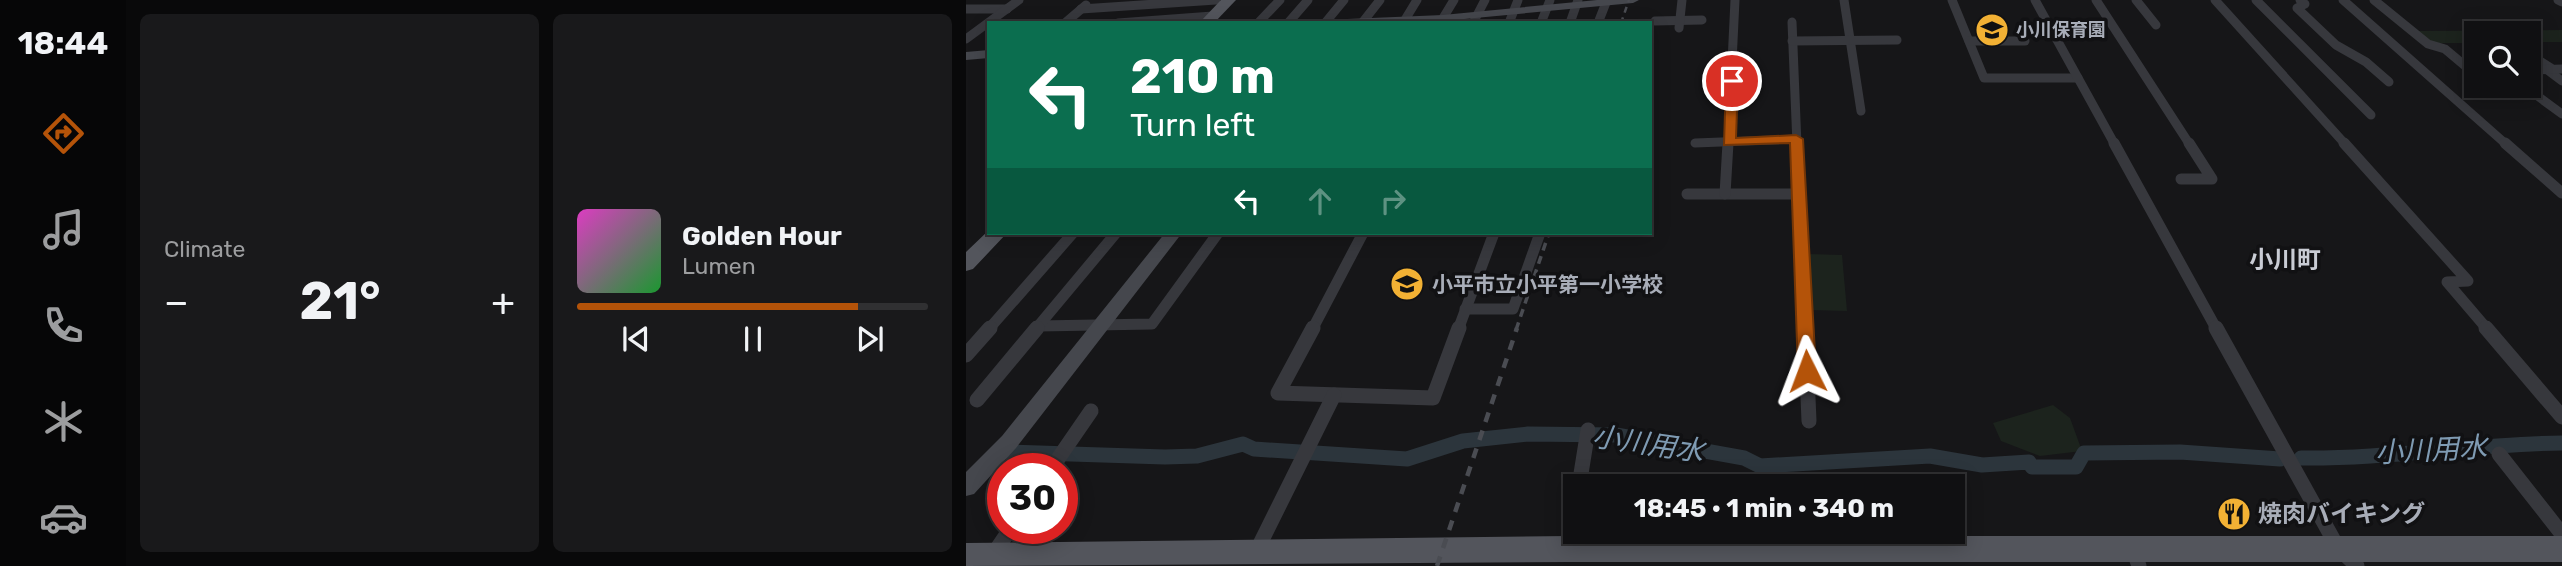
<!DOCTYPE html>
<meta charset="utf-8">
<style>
body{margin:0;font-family:Rubik,"Noto Sans JP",sans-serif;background:#19191b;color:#f1f3f6;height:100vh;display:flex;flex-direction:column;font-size:26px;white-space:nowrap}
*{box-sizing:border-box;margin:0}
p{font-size:23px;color:#9c9d9f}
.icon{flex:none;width:38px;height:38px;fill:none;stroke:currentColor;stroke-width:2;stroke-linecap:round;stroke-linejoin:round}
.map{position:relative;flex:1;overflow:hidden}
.details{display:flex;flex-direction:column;gap:14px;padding:14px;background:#09090a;width:840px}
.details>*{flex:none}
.banner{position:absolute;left:21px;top:21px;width:665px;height:214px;border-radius:0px;box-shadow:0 4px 18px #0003,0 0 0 2px #303032;background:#0b6e4f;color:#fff;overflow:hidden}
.controls{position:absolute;left:1498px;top:21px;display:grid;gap:14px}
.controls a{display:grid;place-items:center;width:77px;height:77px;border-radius:0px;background:#101012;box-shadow:0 4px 18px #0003,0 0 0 2px #303032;font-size:35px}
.speed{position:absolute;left:21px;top:453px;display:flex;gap:14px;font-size:35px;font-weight:700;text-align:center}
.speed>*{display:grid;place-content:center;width:91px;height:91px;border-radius:50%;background:#101012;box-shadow:0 4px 18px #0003,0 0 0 2px #303032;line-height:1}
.speed .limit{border:10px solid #d22;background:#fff;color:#111}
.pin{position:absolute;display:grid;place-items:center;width:60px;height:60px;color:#fff;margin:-30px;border:4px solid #fff;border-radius:50%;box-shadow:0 2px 7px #0007}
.me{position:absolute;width:77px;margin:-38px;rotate:357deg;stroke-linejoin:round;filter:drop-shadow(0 0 5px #0008)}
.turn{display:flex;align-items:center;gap:24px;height:147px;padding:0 28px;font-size:32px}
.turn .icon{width:91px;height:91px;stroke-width:2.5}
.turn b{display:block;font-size:49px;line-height:60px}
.lanes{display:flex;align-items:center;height:66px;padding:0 28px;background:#0003;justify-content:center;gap:35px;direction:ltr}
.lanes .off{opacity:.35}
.big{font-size:52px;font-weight:700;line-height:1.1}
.details .card{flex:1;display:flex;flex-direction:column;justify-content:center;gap:10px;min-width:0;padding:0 24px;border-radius:10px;background:#19191b}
.song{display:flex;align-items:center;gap:21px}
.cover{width:84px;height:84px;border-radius:10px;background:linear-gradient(135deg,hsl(310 70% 55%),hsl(130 70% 35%))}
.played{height:7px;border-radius:4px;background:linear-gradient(90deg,#b45309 80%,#303032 80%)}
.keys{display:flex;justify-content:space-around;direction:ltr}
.heat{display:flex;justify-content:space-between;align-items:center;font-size:38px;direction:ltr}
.details .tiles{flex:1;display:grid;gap:14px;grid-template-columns:repeat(2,1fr)}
.trip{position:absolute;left:597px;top:474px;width:402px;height:70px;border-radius:0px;background:#101012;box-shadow:0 4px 18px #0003,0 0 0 2px #303032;font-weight:700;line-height:70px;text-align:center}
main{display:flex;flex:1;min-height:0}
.dock{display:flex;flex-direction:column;width:126px;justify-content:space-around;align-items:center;background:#060607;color:#9c9d9f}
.dock .icon{width:49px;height:49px}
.dock .current{color:#b45309}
.dock b{font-size:32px;color:#f1f3f6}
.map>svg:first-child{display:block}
.green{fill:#1c231d}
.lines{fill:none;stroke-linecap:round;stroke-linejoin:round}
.canal{stroke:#2c353c;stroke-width:15}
.street-far2{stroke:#37383d;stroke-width:9}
.street-far1{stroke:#37383d;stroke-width:11}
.street{stroke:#37383d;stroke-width:15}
.secondary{fill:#45474d;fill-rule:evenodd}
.primary{fill:#53555c;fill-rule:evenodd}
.rail-far2{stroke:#4a4c52;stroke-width:2.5;stroke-dasharray:6 5;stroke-linecap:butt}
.rail-far1{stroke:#4a4c52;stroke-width:3.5;stroke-dasharray:8 6;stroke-linecap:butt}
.rail{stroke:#4a4c52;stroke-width:4.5;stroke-dasharray:10 9;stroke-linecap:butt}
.route{fill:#b45309;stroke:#753606;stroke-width:2}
.labels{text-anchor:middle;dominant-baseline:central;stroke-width:7;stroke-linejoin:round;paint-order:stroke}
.far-poi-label{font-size:18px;font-weight:bold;fill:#a8adb8;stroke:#111113;text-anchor:start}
.poi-label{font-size:21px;font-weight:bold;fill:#a8adb8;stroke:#111113;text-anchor:start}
.quarter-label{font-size:24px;font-weight:bold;fill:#c9ccd4;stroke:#111113}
.near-poi-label{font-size:24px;font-weight:bold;fill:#a8adb8;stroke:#111113;text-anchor:start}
.near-water-label{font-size:28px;font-style:italic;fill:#7f9bb3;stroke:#111113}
</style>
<main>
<nav class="dock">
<b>18:44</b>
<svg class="icon current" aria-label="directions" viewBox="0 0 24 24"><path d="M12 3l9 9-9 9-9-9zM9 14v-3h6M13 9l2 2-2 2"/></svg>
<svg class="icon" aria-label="music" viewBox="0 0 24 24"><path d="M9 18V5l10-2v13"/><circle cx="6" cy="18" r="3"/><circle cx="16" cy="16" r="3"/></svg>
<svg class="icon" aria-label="phone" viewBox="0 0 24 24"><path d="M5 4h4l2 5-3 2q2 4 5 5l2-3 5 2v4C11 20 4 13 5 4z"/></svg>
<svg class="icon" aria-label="climate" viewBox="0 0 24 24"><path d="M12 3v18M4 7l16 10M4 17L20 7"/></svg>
<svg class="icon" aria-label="car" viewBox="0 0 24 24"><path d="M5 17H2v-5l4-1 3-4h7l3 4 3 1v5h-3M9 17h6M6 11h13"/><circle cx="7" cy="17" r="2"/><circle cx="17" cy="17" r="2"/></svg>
</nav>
<section class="details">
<div class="tiles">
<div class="card"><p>Climate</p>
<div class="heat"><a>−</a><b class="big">21°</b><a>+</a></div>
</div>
<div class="card">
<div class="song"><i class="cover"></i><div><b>Golden Hour</b><p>Lumen</p></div></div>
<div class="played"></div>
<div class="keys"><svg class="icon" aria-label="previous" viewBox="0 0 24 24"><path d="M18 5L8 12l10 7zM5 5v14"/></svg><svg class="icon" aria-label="pause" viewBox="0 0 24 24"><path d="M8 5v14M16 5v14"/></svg><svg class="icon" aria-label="next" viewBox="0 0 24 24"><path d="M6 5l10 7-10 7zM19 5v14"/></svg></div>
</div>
</div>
</section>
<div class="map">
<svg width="1596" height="566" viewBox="0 0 1596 566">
<rect width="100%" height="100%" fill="#161618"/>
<!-- green -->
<g class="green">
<polygon points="1596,30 1596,42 1563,42 1563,33 1510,33 1510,43 1464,43 1450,31"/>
<polygon points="842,254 876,255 881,311 844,310"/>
<polygon points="1087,405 1104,418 1116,451 1074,456 1035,441 1027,423"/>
</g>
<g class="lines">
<!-- canal -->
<g class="canal">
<polyline points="42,452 199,457 231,456 277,444 288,449 441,459 497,441 562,434 650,435 778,458 794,466 964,456 1016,465 1063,462 1066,467 1110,467 1118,453 1214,452 1314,459"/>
<path d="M 1335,458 C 1422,459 1509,444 1596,443"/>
</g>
<!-- street-far2 -->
<g class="street-far2">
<polyline points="878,0 895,111"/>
<polyline points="986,0 1018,78 1112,78"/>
<polyline points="1069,0 1149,145"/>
<polyline points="1130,0 1224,145"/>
<polyline points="1170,0 1190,25"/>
<polyline points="1249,0 1380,145"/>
<polyline points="1290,0 1405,115"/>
<polyline points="1334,0 1339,4 1331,8 1370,45 1400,62 1423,82"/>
<polyline points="1377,0 1541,145"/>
<polyline points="1408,0 1462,44 1479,49 1504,70 1510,70"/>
<polyline points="1592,0 1596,2"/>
<polyline points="0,9 41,9"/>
<polyline points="115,9 250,0"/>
<polyline points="689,21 736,20"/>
<polyline points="826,22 831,145"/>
<polyline points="99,23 120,5"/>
<polyline points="152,23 247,16"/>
<polyline points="292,23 314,0"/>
<polyline points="322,23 342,0"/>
<polyline points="359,23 378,0"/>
<polyline points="396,23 414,0"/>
<polyline points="437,23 451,0"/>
<polyline points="474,23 488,0"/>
<polyline points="507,23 519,0"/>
<polyline points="543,23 552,0"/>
<polyline points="575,23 584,0"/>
<polyline points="604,23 612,0"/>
<polyline points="632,23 641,0"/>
<polyline points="713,28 716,0"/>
<polyline points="0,39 53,0"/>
<polyline points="826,41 931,40"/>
<polyline points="1003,41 1059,41"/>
<polyline points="1563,54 1585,68"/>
<polyline points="1580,69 1596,81"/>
<polyline points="1563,70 1596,69"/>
<polyline points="1558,86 1596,114"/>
<polyline points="729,143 830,139"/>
<polyline points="762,145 769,0"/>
</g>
<!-- street-far1 -->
<g class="street-far1">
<polyline points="831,143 839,330"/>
<polyline points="1148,143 1251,330"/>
<polyline points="1378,143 1502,281 1481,282 1522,330"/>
<polyline points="1539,143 1596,193"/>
<polyline points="1215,179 1246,179 1223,143"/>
<polyline points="721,194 833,194"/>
<polyline points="759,194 762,143"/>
<polyline points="499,309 547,309 574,233"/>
<polyline points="73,326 186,324 252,233"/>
<polyline points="22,330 107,233"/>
<polyline points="69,330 150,233"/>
<polyline points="346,330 397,233"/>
<polyline points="492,330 528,233"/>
</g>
<!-- street -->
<g class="street">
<polyline points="347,328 312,393 467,398 493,328"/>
<polyline points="839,328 843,421"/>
<polyline points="1250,328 1372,548 1391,566"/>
<polyline points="1520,328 1596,417"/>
<polyline points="0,355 24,328"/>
<polyline points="11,400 71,328"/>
<polyline points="1533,454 1596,534"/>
<polyline points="85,469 125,411"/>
<polyline points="613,486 622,430"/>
<polyline points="603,549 609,512"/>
<polyline points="1167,549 1173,566"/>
<polyline points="289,554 368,395"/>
<polyline points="26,556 45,528"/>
</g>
<!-- secondary -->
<g class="secondary">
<polygon points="631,0 673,0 667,3 477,21 375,23 381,19 477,15"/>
<polygon points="23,50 23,58 0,60 0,52"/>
<polygon points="199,233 216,233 50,448 8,494 0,496 0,472 36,436"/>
</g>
<!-- primary -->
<g class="primary">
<polygon points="255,0 270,0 248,23 233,23"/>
<polygon points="23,230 23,233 41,233 7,269 0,271 0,252"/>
<polygon points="603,536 1596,536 1596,562 603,562 0,566 0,543"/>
</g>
<!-- rail-far2 -->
<polyline class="rail-far2" points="655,23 663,0"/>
<!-- rail-far1 -->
<polyline class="rail-far1" points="550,330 583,233"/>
<!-- rail -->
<polyline class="rail" points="471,566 551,328"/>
</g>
<!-- route -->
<polygon class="route" points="766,77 772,81 770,138 830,135 837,139 850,371 847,375 835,375 832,371 824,143 758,145 760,81"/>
<!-- icons -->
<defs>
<symbol id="school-disc" viewBox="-11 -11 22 22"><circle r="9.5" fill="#f2b134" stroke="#111113"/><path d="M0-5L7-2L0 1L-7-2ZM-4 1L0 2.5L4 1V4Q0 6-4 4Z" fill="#111"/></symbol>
<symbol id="restaurant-disc" viewBox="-11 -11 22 22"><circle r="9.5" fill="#f2b134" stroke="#111113"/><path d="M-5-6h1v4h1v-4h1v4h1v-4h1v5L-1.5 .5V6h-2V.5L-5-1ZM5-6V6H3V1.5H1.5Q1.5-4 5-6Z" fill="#111"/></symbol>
</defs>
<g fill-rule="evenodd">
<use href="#school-disc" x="1007" y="11" width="38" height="38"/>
<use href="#school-disc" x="422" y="265" width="38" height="38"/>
<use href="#restaurant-disc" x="1249" y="495" width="38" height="38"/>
</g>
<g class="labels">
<!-- far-poi labels -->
<g class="far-poi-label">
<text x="1050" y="30">小川保育園</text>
</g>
<!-- poi labels -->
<g class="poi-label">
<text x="466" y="284">小平市立小平第一小学校</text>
</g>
<!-- quarter labels -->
<g class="quarter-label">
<text x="1319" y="260">小川町</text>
</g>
<!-- near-poi labels -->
<g class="near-poi-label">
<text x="1292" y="514">焼肉バイキング</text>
</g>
<!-- near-water labels -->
<g class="near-water-label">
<text transform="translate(682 444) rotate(8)">小川用水</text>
<text transform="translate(1465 450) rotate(-3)">小川用水</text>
</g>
</g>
</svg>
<div class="controls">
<a><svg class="icon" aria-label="search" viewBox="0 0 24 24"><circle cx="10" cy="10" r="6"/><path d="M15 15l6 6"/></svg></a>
</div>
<div class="speed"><div class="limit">30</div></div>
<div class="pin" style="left:766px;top:81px;background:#d93025"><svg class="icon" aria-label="arrive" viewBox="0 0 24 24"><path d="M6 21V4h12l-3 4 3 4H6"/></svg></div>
<svg class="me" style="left:841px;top:371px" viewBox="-20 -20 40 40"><path d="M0-17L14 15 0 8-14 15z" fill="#b45309" stroke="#fff" stroke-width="4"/></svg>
<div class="trip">18:45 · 1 min · 340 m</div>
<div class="banner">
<div class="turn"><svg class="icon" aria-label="left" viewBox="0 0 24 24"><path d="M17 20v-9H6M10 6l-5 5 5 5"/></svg><div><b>210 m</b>Turn left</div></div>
<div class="lanes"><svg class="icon" aria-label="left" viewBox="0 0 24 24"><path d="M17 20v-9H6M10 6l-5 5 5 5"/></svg><svg class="icon off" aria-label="ahead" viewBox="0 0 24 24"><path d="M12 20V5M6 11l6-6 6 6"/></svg><svg class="icon off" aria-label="right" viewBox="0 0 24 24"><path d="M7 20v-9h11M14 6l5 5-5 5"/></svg></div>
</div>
</div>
</main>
